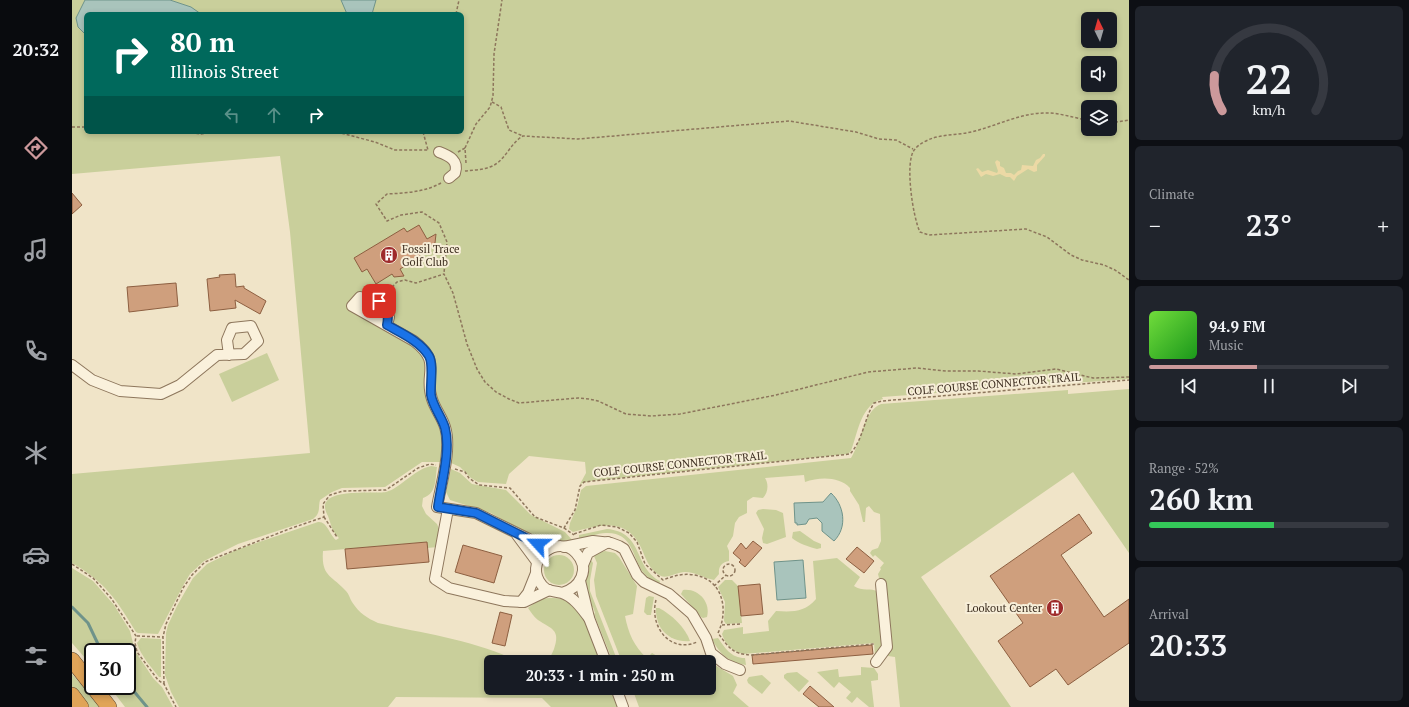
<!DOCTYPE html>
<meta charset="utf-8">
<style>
body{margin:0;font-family:"PT Serif",serif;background:#20242c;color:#f1f3f6;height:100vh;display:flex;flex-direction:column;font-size:15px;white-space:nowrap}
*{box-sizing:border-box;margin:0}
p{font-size:13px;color:#9ea1a6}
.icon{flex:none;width:22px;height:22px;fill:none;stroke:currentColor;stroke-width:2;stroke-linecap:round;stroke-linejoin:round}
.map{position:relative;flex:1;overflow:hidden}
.sheet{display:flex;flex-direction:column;gap:6px;padding:6px;background:#0d0f14;width:280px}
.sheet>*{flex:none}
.top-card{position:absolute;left:12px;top:12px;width:380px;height:122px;border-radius:6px;box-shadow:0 2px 6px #0003;background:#00695c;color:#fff;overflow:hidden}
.needle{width:26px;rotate:355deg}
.tools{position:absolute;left:1009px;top:12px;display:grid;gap:8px}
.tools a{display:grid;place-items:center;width:36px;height:36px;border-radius:6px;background:#171b24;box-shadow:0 2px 6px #0003;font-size:20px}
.speed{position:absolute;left:12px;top:643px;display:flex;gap:8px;font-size:20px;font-weight:700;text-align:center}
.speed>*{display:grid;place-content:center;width:52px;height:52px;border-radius:50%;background:#171b24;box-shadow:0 2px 6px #0003;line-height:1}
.speed .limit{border:2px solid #111;border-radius:6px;background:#fff;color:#111}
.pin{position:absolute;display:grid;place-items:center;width:34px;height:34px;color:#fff;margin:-17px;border-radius:8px;box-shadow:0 2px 6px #0006}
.me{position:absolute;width:44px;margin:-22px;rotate:294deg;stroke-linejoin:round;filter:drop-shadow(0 0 3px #0008)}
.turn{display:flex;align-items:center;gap:14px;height:84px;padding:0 20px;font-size:18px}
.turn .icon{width:52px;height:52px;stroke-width:2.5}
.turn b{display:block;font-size:28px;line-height:34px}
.lanes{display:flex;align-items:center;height:38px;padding:0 20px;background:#0003;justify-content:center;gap:20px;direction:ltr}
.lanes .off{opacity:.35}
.big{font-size:30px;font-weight:800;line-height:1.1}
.sheet .tile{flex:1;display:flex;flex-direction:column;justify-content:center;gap:6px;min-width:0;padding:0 14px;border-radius:6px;background:#20242c}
.sheet .dial{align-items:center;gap:0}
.dial svg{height:104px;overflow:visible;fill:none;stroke:#363941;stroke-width:7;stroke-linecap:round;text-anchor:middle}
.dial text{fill:#f1f3f6;stroke:none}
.song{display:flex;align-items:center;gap:12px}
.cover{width:48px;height:48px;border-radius:6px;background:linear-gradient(135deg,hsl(100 70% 55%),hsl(120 70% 35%))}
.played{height:4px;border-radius:2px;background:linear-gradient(90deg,#cc999b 45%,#363941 45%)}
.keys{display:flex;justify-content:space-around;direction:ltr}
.heat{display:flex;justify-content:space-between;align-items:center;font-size:22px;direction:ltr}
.charge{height:6px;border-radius:3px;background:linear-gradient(90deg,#34c759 52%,#363941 0)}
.trip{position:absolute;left:412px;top:655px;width:232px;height:40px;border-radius:6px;background:#171b24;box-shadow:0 2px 6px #0003;font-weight:800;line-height:40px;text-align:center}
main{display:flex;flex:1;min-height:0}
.tab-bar{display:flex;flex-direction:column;width:72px;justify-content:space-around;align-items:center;background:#090b0e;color:#9ea1a6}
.tab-bar .icon{width:28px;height:28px}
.tab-bar .current{color:#cc999b}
.tab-bar b{font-size:18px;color:#f1f3f6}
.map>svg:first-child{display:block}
.green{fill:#c9cf9b;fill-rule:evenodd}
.sand{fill:#ecd9a5}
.water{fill:#a9c4bc;stroke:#6f938a}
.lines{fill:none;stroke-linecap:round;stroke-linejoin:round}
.stream{stroke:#6f938a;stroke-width:3}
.building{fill:#cf9f7d;stroke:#8d5f41}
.minor-casing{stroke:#8d765c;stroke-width:12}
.highway-casing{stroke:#5b4430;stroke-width:16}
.path{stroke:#8d765c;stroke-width:1.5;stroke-dasharray:3 2;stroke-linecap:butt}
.minor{stroke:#faf1dc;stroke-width:10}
.highway{stroke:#e0a458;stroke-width:15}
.route-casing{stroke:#114b97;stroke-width:10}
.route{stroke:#1a73e8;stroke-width:7}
.labels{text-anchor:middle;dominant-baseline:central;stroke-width:4;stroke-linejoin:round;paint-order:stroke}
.poi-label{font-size:11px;fill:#3d2e20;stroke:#f7eed8;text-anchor:start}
.street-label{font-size:11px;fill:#3d2e20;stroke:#f7eed8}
</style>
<main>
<nav class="tab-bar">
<b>20:32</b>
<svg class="icon current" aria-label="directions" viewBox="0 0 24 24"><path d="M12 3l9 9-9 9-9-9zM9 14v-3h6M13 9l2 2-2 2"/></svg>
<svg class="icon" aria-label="music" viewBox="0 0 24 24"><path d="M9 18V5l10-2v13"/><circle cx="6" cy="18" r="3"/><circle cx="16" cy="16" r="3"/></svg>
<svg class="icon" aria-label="phone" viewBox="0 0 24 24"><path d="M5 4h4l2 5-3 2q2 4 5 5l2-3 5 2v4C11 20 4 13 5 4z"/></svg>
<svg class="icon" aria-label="climate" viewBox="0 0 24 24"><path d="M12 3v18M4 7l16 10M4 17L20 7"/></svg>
<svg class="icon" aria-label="car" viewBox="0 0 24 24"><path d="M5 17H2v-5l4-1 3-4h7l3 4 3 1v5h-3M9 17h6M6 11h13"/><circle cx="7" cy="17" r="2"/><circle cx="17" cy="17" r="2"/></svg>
<svg class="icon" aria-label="filters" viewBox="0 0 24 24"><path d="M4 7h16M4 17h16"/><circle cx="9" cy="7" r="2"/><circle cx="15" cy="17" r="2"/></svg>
</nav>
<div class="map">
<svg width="1057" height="707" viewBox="0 0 1057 707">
<rect width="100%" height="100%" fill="#f0e4c8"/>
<!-- green -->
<g class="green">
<path d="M 0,0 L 1057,0 L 1057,379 L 810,397 L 811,399 C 789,404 786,432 779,451 L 776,454 L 518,481 L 508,484 L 514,473 L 513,462 L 457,456 L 437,474 L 434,484 L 406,482 L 399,478 L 388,467 L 377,462 L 350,462 L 313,487 L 270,488 L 260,492 L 248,500 C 246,508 249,513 241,519 L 166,544 L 132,561 L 118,574 L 112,584 L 86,634 L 66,633 L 64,632 C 45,600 33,582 0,563 L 0,474 L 238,453 L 218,232 L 208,156 L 0,174 ZM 14,14 L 390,14 L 390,132 L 14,132 ZM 1016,19 L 1038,19 L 1038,41 L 1016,41 ZM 1016,63 L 1038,63 L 1038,85 L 1016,85 ZM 1016,107 L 1038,107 L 1038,129 L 1016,129 Z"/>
<polygon points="195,353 207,380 160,402 147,374"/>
<path d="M 1057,389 L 1057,553 L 1001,472 L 849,577 L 939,707 L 828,707 L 823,657 L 816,656 L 812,585 L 807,578 L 806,574 L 809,569 L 808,568 L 812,563 L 803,555 L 801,557 L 798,553 L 800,550 L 806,548 L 809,541 L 808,514 L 802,512 L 797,506 L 794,508 L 793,522 L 791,522 L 787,505 L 778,491 L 778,488 C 767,476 747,477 733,482 L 732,475 L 693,478 C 697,484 696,493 691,498 L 681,497 L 675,501 L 675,513 L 667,517 L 663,523 L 661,536 L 655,546 L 657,551 L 657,561 C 650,562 646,567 647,574 L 642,580 C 631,578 624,572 613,572 C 605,572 595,579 589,576 C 579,571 575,562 571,552 C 557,517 531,524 501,532 L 497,529 L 498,523 L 505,507 L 509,490 L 514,486 L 779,458 C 789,443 792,410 809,404 L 996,390 L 996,394 Z"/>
<path d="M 359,466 L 365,467 C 363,480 365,493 351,498 L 350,506 L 354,514 L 365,524 L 368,531 L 366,547 L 355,548 L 355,542 L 251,551 C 249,577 260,575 274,591 C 277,594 278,599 280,602 C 287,613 295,618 306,623 C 353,634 404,640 447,662 L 419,662 L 419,688 L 539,688 L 546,707 L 479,707 L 470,698 L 324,697 L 316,707 L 107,707 L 99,692 L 93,675 L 94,633 L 96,625 L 105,606 L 121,578 L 135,564 L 164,550 L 246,522 C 255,521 257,534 264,540 L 267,538 C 260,532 259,524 256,516 C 255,514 253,510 253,507 C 252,488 303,494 314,492 C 329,488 341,470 359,466 Z"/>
<polygon points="379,469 388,473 400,484 434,490 459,515 493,532 501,541 485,543 471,541 458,536 419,513 378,500 374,492"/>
<polygon points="691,509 704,510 711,513 714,537 695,544 691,543 690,538 692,529 684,513 686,510"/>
<path d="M 535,529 C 572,532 561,567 588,581 L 587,584 C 580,581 575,577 570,571 C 560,555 560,532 534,533 C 525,533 515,538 507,539 L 507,535 Z"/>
<path d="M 728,531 L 742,541 L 749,544 L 749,548 L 745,549 C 738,547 725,543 720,538 L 721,532 Z"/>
<path d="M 533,551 L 543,553 L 547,557 L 565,586 L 561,614 L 553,616 C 556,632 562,647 575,658 L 580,653 L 585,656 L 583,662 L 550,662 L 524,596 L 522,580 L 525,563 L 522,556 L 525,553 Z"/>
<circle cx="487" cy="570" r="15"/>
<path d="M 765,558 L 788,577 L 782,586 C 790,592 799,587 806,592 L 811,647 L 803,655 L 802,643 L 671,654 C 660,651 653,644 650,634 L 652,630 L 671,627 L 671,634 L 697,631 L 696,621 L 704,611 C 721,612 733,612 744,599 L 741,561 Z"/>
<path d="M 519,560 L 521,563 L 518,580 L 518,591 L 546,662 L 541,662 L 522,614 L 523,613 L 521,607 L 519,608 C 515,593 509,574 519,560 Z"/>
<polygon points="0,568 21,581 42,605 58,631 63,651 81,678 90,687 101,707 53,707 37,686 55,686 55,652 21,652 21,667 0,643"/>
<polygon points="653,580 660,580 666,586 670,623 654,624 652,621 653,602 646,587"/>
<path d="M 611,590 C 626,588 639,602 635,617 L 631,618 L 629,617 L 609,594 Z"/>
<polygon points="577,596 582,597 579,615 575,615 572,612 574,598"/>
<path d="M 477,598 C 482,598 488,598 492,600 C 513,608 522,643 530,662 L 474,662 C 478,658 480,654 482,649 C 489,629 479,629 466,620 C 462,617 459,612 456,608 L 468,599 Z"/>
<path d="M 584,608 L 587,608 C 600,615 613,627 618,641 C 598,643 583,629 584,608 Z"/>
<path d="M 69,638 L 89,639 L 89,677 L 87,677 C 79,667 69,656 65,643 Z"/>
<path d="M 646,638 C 653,648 659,658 673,658 L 674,665 C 658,663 647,654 640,639 Z"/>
<polygon points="636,661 661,676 665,685 661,693 677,707 567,707 560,688 637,688 637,662 631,662"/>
<polygon points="789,667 802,668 806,674 806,680 799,681 802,707 797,707 785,697 780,703 774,698 779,692 767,682 762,688 745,672 766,669 767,677 789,675"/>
<polygon points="725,672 737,681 727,692 712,678 712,675 715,673"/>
<polygon points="0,674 29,707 15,707 0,689"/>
<polygon points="690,675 699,683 690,694 676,683 675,680 677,677"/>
</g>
<!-- sand -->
<polygon class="sand" points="971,154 973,154 973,156 965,165 965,171 962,172 956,169 945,176 942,181 938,177 934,177 928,174 921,176 914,174 909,177 904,169 906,168 910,172 916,170 925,173 926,171 923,162 925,160 928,162 928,166 932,168 934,173 939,173 942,175 946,171 949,170 950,165 961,166 964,160 968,158"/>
<!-- water -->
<g class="water">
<polygon points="13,0 98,0 119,7 129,14 14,14 14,35 6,27 4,18"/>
<polygon points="269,0 304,0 300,14 275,14"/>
<path d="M 759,493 C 772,505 776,527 762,541 L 750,531 L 750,523 L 745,518 L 737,519 L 734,524 L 725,525 L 725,523 L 723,523 L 722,503 L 751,502 Z"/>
<polygon points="731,560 734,598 705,600 702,562"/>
</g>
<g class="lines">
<!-- stream -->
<g class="stream">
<polyline points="0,607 16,623 26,644 31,652"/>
<polyline points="55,683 75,707"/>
</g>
</g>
<!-- building -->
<g class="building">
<polygon points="0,193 10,205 0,214"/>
<polygon points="347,225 355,239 364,234 363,243 346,253 349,257 328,269 332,276 322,277 320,274 304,284 295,269 290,272 282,258 332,228 335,232"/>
<polygon points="163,274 164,287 172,286 172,288 194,301 188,314 163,300 164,308 138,311 135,279 148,277 147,275"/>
<polygon points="104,283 106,306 57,312 55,287"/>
<polygon points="1007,514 1020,533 989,555 1032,617 1057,599 1057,643 996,685 984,669 958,687 926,641 951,623 918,576"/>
<polygon points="681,541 690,548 673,567 667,562 669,560 661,553 669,543 674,549"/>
<polygon points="355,542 357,562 275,569 273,549"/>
<polygon points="391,545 430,556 422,583 383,572"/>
<polygon points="785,547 802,561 792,573 774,559"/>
<polygon points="688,584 691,614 669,616 666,586"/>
<polygon points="428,612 440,615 433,646 420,643"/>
<polygon points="800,645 801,654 681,664 680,655"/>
<polygon points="738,686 762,707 747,707 731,694"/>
</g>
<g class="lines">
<defs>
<g id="minor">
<path d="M 367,152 C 378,156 387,161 383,173 L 377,178"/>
<path d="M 288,297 L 280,306 L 342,341 C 371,363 351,373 360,399 C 363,409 370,417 373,427 C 380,449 369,484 365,507 L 404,513 L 477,549"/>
<polyline points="287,309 293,302 307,301 311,303 317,317 315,325"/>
<polyline points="0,365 20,380 48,391 89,394 108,385 145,355 172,354 186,341 179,326 160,328 155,340 157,355"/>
<polyline points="376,509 363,579 377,588 432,601 452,602 477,590"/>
<polyline points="445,535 465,562"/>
<polyline points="492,547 521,541 539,543 547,546 552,549 565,575 572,582 597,594 620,614 634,638 639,653 653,664 668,670"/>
<polyline points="511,565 516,553 536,542"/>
<polyline points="508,581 517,618 534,662"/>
<path d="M 490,593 C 508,588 519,569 504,553 C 486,534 454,558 467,581 C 474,593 480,590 490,593 C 502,597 510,609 517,618"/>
<polyline points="449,602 456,593 464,573"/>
<polyline points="804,662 815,647 809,584"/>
<polyline points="544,688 551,707"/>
</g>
<g id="highway">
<polyline points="0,660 37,707"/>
<polyline points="0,695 9,707"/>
</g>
</defs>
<!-- minor casing -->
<use href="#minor" class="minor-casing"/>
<!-- highway casing -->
<use href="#highway" class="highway-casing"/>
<!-- path -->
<g class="path">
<polyline points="384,14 387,0"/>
<polyline points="420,102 429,107 437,130 451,136"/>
<path d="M 1016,120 C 1001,118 986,112 971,113 C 947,114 926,125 903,131 C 889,135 875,134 861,138 C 855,140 847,144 843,149 C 832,160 841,218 848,232 L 857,235 L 954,229 L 975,237 L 999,255 L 1010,260 L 1032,265 L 1043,270 L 1057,280"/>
<polyline points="1038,123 1057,120"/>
<polyline points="0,127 14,127"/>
<polyline points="114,132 129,134 140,132"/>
<polyline points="265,132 303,142 323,150 357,150"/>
<polyline points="351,132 356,150"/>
<polyline points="386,152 393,148"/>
<polyline points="394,163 393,148 404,124 418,107 421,96 422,54 430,0"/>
<path d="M 393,171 C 401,170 410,170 418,167 C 433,162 438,143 451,136 L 506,139 L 717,121 L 784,132 L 807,139 L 824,140 L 841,149"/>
<path d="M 369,183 C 353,192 334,193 315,194 L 304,204 L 315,221 L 329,215 L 350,212 L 367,223 L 375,242 L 372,273"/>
<polyline points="311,291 318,289 325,282 333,280 344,283 372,274 381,293 395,344 405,369 413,382 424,392 437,399 447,403 506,398 517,399 526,401 554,414 579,416 608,414 704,395 796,372 845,368 874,371 906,371 944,374 984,369 1021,378 1057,377"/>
<path d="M 383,469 L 393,472 L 397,478 L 407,485 L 438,488 L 463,517 L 492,528 L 503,510 L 508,486 L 512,482 L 778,454 C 791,440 792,419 802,403 L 810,401 L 1057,380"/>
<polyline points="252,517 265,537"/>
<polyline points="492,528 502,535"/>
<path d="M 502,534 L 529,525 L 545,527 L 557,533 L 565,542 L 573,564 L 591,580 C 601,576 611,573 622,575 C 651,579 657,610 646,633 C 657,648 660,654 679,655 L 802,644"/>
<polyline points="0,564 21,578 39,598 64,636 63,643 65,652 86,680 92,684 104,707"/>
<circle cx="657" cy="570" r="6"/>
<polyline points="642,586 654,575"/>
<path d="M 584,600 C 577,626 598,654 625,642"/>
<polyline points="650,625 670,624"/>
<polyline points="65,636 91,637"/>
<polyline points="92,684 91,637 94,624 111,588 120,575 133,562 217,529 252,517 251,504 258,495 271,491 314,490 346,468 358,464 364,465"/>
</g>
<!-- minor -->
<use href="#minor" class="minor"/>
<!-- highway -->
<use href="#highway" class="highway"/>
</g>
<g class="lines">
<defs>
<path id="route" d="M 307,301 C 316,306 317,315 315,325 C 329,333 348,341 357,356 C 362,365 358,384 359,395 C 361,407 370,417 373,428 C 379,451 369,484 366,507 L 404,513 L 466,544"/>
</defs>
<!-- route casing -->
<use href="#route" class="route-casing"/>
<!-- route -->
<use href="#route" class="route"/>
</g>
<!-- icons -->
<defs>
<symbol id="building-disc" viewBox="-11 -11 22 22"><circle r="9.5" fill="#9e2a2b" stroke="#f7eed8"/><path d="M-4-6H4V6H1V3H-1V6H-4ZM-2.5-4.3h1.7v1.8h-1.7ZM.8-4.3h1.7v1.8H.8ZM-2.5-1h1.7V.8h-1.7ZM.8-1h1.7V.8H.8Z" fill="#fff"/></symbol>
</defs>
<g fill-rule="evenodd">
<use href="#building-disc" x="307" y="245" width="20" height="20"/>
<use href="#building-disc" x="973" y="598" width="20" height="20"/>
</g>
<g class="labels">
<!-- poi labels -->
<g class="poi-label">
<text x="330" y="249">Fossil Trace<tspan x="330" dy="13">Golf Club</tspan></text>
<text x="970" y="608" text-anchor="end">Lookout Center</text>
</g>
<!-- street labels -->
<g class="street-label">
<text transform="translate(922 384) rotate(-5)">COLF COURSE CONNECTOR TRAIL</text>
<text transform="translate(608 464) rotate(-6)">COLF COURSE CONNECTOR TRAIL</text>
</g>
</g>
</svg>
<div class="tools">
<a><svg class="needle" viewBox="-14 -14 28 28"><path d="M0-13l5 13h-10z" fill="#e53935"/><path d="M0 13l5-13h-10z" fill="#9ea1a6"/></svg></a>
<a><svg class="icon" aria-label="sound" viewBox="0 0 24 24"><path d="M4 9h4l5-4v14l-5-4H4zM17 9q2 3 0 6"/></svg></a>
<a><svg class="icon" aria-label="layers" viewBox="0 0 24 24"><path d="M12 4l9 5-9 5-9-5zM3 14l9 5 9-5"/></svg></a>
</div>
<div class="speed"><div class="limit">30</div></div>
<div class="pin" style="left:307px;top:301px;background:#d93025"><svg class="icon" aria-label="arrive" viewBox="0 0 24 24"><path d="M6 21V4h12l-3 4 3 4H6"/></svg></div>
<svg class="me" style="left:466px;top:544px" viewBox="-20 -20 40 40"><path d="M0-17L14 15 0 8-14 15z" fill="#1a73e8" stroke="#fff" stroke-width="4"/></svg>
<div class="trip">20:33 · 1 min · 250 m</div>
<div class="top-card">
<div class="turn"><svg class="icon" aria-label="right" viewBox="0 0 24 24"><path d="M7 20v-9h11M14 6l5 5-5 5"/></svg><div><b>80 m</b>Illinois Street</div></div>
<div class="lanes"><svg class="icon off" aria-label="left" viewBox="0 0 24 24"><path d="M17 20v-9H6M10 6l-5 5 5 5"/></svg><svg class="icon off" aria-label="ahead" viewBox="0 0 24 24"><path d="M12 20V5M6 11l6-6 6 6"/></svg><svg class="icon" aria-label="right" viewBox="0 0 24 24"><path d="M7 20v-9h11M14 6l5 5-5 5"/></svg></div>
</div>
</div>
<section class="sheet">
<div class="tile dial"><svg viewBox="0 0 100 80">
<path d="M14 69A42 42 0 1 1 86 69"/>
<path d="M14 69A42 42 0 0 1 8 42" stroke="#cc999b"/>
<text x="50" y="56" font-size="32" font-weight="700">22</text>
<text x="50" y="72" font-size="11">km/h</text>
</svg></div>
<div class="tile"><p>Climate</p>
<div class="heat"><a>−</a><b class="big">23°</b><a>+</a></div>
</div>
<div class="tile">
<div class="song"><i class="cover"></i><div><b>94.9 FM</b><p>Music</p></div></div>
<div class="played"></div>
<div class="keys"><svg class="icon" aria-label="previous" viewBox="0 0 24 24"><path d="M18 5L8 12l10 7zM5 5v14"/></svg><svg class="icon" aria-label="pause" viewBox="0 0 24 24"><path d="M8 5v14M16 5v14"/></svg><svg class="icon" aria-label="next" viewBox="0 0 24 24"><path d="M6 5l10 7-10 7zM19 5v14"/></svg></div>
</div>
<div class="tile"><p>Range · 52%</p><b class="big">260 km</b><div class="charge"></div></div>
<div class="tile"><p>Arrival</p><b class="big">20:33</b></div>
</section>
</main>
